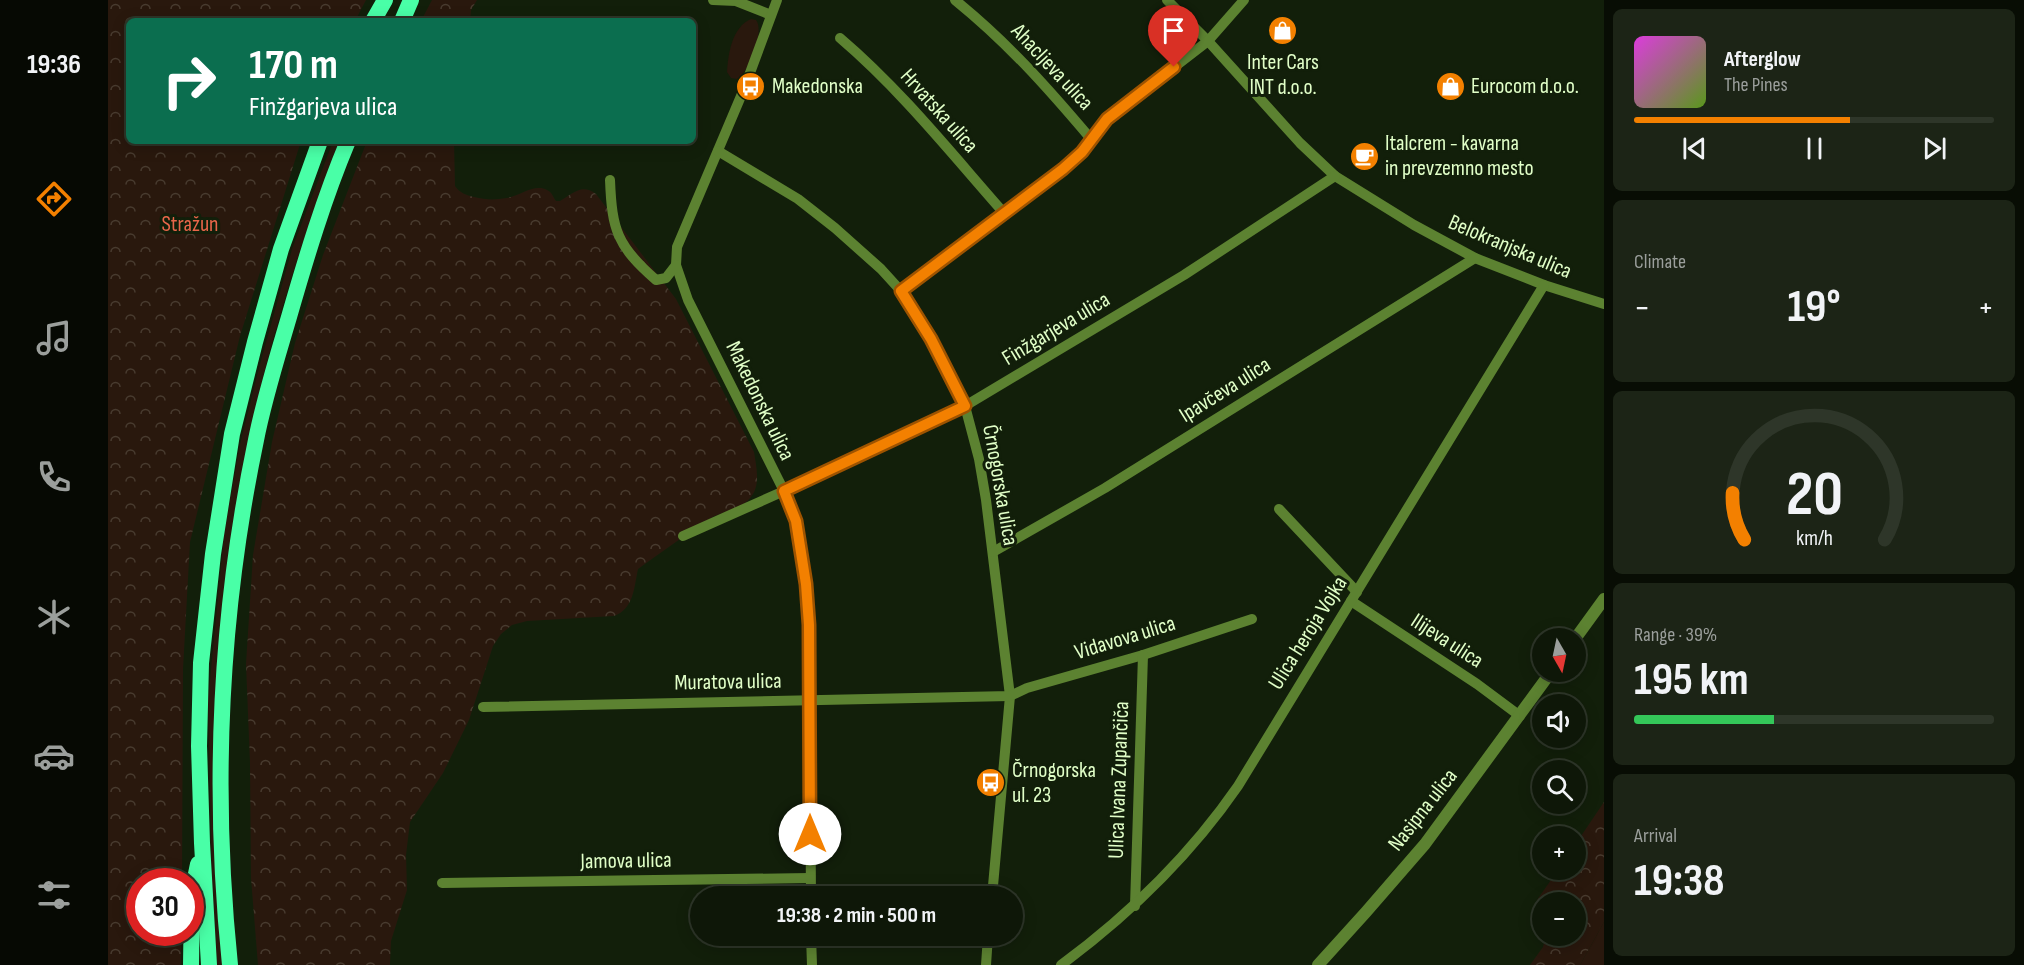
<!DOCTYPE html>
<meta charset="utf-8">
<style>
body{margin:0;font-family:"Sofia Sans Condensed",sans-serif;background:#1c2416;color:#f1f3f6;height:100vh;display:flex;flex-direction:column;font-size:22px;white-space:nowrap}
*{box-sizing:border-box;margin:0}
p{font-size:20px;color:#9b9f9c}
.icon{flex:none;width:33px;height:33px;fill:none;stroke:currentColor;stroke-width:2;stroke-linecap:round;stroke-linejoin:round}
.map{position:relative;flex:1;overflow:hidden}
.panel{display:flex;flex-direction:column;gap:9px;padding:9px;background:#080d04;width:420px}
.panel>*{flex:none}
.hud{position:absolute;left:18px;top:18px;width:570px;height:126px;border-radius:9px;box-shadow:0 3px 15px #0003,0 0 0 2px #2e3629;background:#0b6e4f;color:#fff;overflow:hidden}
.needle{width:39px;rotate:171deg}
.fabs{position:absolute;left:1424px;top:628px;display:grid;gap:12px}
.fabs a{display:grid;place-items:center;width:54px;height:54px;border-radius:50%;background:#0e1708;box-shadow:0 3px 15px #0003,0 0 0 2px #2e3629;font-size:30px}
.speed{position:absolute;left:18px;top:868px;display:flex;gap:12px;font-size:30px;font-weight:700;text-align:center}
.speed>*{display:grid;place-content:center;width:78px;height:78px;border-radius:50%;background:#0e1708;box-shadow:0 3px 15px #0003,0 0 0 2px #2e3629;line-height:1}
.speed .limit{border:9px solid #d22;background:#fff;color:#111}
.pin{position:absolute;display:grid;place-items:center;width:51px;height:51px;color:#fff;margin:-62px -26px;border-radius:50% 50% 50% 0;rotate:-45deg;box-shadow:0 0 6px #0007}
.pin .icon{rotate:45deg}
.me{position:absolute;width:66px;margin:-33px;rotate:0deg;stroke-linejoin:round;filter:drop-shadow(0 0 4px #0008)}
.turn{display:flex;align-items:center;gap:21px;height:126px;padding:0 24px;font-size:27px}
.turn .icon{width:78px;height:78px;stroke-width:2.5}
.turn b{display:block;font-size:42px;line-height:51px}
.big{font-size:45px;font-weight:700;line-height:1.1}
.panel .card{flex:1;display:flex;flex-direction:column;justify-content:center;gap:9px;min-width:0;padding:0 21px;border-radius:9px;background:#1c2416}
.panel .dial{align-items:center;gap:0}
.dial svg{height:156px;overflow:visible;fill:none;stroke:#2e3629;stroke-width:7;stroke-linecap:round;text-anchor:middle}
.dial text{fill:#f1f3f6;stroke:none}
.song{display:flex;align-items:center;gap:18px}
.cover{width:72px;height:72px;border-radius:9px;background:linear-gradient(135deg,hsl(300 70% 55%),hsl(90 70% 35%))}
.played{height:6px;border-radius:3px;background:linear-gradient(90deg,#f38000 60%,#2e3629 60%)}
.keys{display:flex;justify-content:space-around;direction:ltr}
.heat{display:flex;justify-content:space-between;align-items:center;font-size:33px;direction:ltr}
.charge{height:9px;border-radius:4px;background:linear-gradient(90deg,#34c759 39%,#2e3629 0)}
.trip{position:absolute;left:582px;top:886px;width:333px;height:60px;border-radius:30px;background:#0e1708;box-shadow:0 3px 15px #0003,0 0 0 2px #2e3629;font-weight:700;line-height:60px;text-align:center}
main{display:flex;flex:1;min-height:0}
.tab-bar{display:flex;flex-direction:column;width:108px;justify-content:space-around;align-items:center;background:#060903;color:#9b9f9c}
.tab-bar .icon{width:42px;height:42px}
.tab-bar .active{color:#f38000}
.tab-bar b{font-size:27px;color:#f1f3f6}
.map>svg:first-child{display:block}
.grass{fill:#29180d}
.forest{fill:url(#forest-crowns)}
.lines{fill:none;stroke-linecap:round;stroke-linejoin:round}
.minor{stroke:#5c8231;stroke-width:10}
.tertiary{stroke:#5c8231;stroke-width:12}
.trunk{stroke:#49ffa7;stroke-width:16}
.route-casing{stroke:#9e5300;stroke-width:15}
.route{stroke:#f38000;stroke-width:10}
.labels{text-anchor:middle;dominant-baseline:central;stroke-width:6;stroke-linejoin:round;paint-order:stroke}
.poi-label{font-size:22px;fill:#e1ffc8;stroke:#121f0a;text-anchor:start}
.street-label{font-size:22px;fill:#e1ffc8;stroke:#121f0a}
.park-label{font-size:22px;fill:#e9664a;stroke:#121f0a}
</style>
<main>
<nav class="tab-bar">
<b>19:36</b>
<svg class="icon active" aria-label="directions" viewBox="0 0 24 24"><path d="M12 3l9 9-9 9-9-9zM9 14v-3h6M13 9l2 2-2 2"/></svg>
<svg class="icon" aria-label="music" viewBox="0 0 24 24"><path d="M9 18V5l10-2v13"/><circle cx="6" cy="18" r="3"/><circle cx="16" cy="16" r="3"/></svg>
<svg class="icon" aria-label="phone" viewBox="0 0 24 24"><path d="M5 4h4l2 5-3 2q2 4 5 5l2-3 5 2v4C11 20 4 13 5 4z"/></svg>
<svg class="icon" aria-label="climate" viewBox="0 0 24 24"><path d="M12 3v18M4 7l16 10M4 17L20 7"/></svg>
<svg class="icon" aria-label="car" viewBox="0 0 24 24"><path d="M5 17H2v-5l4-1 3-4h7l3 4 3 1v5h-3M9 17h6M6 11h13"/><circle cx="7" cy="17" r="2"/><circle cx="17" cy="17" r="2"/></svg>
<svg class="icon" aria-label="filters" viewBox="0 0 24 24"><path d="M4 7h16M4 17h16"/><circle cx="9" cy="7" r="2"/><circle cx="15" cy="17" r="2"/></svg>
</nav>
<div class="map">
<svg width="1496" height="965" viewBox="0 0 1496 965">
<defs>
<pattern id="forest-crowns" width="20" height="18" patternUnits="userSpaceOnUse" patternTransform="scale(1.5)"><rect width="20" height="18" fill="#29180d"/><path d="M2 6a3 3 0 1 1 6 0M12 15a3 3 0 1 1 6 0" fill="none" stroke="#483b2f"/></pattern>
</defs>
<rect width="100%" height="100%" fill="#121f0a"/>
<!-- grass -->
<g class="grass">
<path d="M 643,19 L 648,20 C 657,31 641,72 629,79 L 623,78 L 619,72 C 620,54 624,27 643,19 Z"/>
<path d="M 225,141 L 231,141 C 175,290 131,439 116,598 L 114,965 L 109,965 L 104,883 L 100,700 L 116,534 L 132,444 L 152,364 L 184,249 Z"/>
<polygon points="1496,922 1496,965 1472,965"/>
</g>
<!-- forest -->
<g class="forest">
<polygon points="0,0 258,0 247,21 21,21 21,141 193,141 132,336 82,542 75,669 74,882 32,882 32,933 73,933 73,965 0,965"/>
<polygon points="324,0 369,0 363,10 362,21 313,21"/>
<path d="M 259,141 L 346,141 L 347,186 C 352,193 358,195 366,197 C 378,200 387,200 399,198 C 411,196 427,183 439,190 C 444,192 445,197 448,201 L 452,201 C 465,194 473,183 488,194 L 568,299 L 646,452 C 648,465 653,485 643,497 C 632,511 617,510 603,518 C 578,534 554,552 530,569 C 526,587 526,609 506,616 L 419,621 L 404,625 L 393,634 L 385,646 L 361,720 L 335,773 L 302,822 L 298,855 L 299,890 L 283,941 L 282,965 L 150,965 L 143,878 L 142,763 L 138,664 L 145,555 L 164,442 L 187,343 L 215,255 Z"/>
<path d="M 1496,802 L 1496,922 L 1472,965 L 1422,965 L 1435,947 L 1438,936 L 1467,936 L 1467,903 L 1434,903 L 1434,919 C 1428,913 1427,909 1429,900 L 1450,870 L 1467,870 L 1467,845 Z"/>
</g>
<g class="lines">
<!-- minor -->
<g class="minor">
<polyline points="605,0 628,1 663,15"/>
<polyline points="669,0 636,89 569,247 568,265 580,300 676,491 688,521 698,584 701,625 703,897"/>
<path d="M 847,0 C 900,43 939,87 983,139"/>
<polyline points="1059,0 1100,41 1192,143 1227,176 1306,225 1367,258 1436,285 1496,304"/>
<path d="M 732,38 C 793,90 843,153 896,213"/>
<polyline points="610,151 690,199 727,228 773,269 793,291 823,339 857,406 871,459 878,500 902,696 884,897"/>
<path d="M 502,180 C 504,230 509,246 548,280 L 558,278 L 568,265"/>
<polyline points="793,291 955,169 973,152 999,119 1100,41 1136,0"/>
<polyline points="1171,509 1249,592"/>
<polyline points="575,536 676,491 857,406 1076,275 1227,176"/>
<polyline points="885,552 997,488 1367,258"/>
<polyline points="1243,601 1369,684 1412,716"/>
<polyline points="375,707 902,696 919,688 1035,655 1144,619"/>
<polyline points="334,883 702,878"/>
<polyline points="1027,906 1035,655"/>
<polyline points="703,936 704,965"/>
<polyline points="878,965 880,936"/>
<path d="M 953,965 C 1022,914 1081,857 1130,786 L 1436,285"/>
</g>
<!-- tertiary -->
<g class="tertiary">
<polyline points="1467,639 1496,599"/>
<polyline points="1210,965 1258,912 1317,844 1443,672"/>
</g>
<!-- trunk -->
<g class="trunk">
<polyline points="265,21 277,0"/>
<polyline points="294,21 303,0"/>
<polyline points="83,965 84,893 90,864"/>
<polyline points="101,965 94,843 91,746 93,663 105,554 124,434 147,342 173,249 212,141"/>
<path d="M 122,965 C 104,791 112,612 148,440 C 156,399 169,358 181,317 C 198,258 216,198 240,141"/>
</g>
</g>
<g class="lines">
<defs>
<polyline id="route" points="702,834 701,625 698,584 688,521 676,491 857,406 823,339 793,291 955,169 974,152 999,119 1066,67"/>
</defs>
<!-- route casing -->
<use href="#route" class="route-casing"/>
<!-- route -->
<use href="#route" class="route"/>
</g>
<!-- icons -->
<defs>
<symbol id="shop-disc" viewBox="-11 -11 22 22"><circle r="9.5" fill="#f38000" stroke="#121f0a"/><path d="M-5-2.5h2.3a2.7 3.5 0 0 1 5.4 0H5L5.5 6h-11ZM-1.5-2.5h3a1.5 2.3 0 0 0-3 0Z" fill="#fff"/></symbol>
<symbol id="bus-disc" viewBox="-11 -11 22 22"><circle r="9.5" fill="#f38000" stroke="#121f0a"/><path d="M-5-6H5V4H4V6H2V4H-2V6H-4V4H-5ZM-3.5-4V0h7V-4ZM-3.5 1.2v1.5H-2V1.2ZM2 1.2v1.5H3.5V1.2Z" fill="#fff"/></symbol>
<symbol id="cafe-disc" viewBox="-11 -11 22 22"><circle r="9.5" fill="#f38000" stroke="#121f0a"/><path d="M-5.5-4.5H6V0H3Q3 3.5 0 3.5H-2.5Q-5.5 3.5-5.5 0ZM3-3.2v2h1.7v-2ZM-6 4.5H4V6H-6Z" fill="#fff"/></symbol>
</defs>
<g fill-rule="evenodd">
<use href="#shop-disc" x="1158" y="14" width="33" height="33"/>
<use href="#bus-disc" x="626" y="70" width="33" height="33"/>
<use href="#shop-disc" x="1326" y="70" width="33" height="33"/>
<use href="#cafe-disc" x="1240" y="140" width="33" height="33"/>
<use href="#bus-disc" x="866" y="766" width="33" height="33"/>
</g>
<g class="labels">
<!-- poi labels -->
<g class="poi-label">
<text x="1175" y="62" text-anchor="middle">Inter Cars<tspan x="1175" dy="25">INT d.o.o.</tspan></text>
<text x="664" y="86">Makedonska</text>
<text x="1363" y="86">Eurocom d.o.o.</text>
<text x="1277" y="143">Italcrem - kavarna<tspan x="1277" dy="25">in prevzemno mesto</tspan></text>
<text x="904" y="770">Črnogorska<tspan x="904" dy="25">ul. 23</tspan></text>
</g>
<!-- street labels -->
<g class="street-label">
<text transform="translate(944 67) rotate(47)">Ahacljeva ulica</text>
<text transform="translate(831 111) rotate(48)">Hrvatska ulica</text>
<text transform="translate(1402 247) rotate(23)">Belokranjska ulica</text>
<text transform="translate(948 329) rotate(-31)">Finžgarjeva ulica</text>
<text transform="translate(1117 390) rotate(-32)">Ipavčeva ulica</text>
<text transform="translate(652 401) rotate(64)">Makedonska ulica</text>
<text transform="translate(892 485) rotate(80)">Črnogorska ulica</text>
<text transform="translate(1200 633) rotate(-58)">Ulica heroja Vojka</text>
<text transform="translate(1017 638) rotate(-17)">Vidavova ulica</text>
<text transform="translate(1339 641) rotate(33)">Ilijeva ulica</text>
<text transform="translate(620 682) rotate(-1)">Muratova ulica</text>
<text transform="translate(1011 780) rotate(-88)">Ulica Ivana Zupančiča</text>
<text transform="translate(1315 810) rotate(-52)">Nasipna ulica</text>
<text transform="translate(518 861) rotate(-1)">Jamova ulica</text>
</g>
<!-- park labels -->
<g class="park-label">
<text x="82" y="224">Stražun</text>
</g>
</g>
</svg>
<div class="fabs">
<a><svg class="needle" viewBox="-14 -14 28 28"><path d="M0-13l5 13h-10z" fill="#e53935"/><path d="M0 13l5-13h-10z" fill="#9b9f9c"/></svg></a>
<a><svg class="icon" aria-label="sound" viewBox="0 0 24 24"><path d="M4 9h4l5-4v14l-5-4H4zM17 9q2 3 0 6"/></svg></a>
<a><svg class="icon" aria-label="search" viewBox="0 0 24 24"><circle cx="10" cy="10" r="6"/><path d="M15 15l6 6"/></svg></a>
<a>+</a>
<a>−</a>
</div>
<div class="speed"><div class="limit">30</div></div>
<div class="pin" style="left:1066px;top:67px;background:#d93025"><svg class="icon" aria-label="arrive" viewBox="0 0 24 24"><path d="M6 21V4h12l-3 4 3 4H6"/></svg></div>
<svg class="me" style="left:702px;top:834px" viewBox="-20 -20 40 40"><circle r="19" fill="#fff"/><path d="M0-13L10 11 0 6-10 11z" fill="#f38000"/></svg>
<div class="trip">19:38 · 2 min · 500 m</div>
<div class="hud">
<div class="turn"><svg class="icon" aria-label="right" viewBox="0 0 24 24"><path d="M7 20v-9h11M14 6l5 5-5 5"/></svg><div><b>170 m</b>Finžgarjeva ulica</div></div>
</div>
</div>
<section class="panel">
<div class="card">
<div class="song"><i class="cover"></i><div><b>Afterglow</b><p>The Pines</p></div></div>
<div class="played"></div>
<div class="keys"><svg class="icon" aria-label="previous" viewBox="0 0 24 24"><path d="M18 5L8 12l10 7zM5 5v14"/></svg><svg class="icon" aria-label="pause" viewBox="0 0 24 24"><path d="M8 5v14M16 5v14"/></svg><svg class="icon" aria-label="next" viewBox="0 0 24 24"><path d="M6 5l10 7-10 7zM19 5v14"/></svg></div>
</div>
<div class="card"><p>Climate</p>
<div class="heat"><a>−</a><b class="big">19°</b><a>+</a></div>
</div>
<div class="card dial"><svg viewBox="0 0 100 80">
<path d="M14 69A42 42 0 1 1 86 69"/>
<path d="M14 69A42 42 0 0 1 8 45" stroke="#f38000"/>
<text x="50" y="56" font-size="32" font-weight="700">20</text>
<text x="50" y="72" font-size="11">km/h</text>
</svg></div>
<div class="card"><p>Range · 39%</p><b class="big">195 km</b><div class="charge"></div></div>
<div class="card"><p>Arrival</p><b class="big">19:38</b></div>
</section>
</main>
